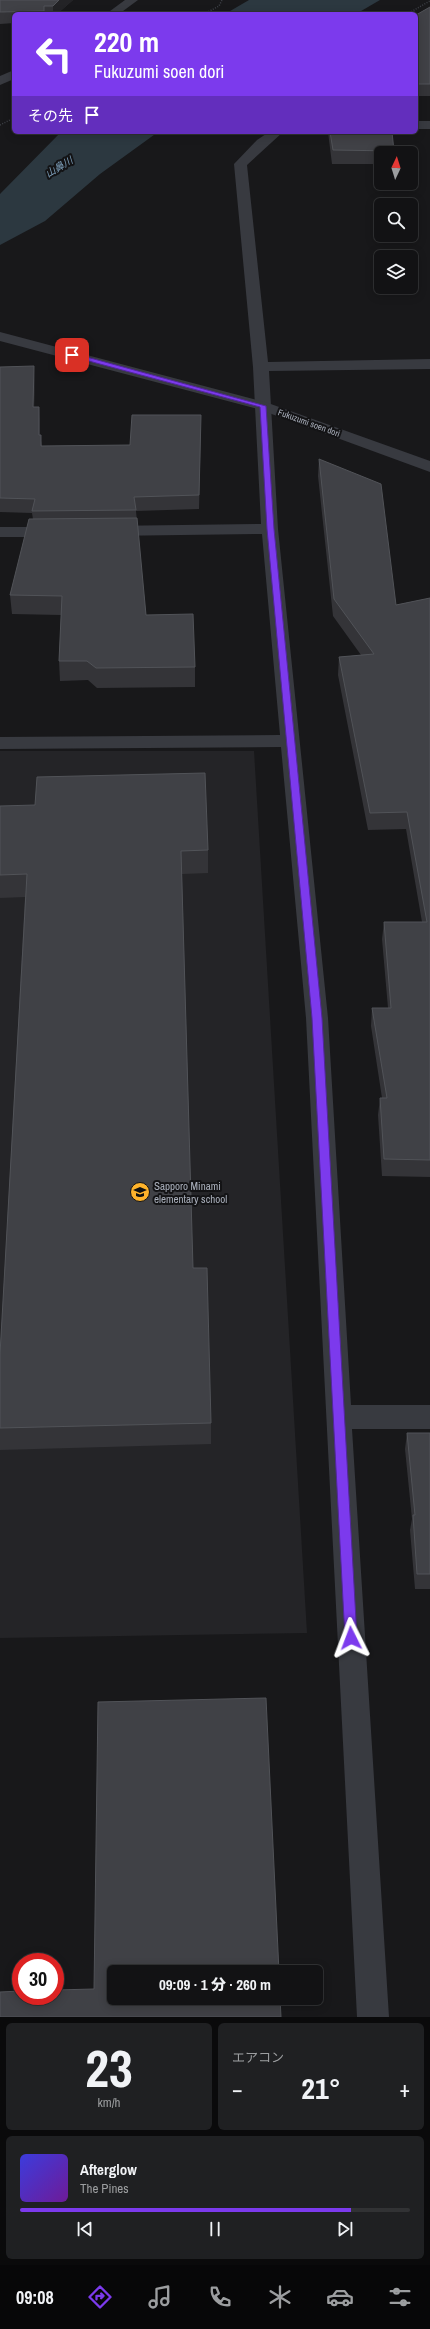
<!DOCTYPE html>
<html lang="ja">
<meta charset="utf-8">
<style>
body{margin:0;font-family:"Archivo Narrow","Noto Sans JP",sans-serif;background:#1f2022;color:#f1f3f6;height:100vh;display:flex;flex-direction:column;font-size:15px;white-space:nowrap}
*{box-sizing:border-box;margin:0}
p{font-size:13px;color:#9c9ea0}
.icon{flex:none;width:22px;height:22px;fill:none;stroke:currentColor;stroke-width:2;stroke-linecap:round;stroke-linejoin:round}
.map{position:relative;height:2017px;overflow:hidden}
.side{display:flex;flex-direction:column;gap:6px;padding:6px;background:#0a0a0b;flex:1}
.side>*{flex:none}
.hud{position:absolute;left:12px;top:12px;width:406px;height:122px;border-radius:6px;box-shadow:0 2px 10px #0003,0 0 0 1px #313234;background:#7c3aed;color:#fff;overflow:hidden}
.needle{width:26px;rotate:4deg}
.tools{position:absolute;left:374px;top:146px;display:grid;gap:8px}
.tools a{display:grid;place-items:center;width:44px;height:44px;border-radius:6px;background:#121214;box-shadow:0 2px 10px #0003,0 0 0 1px #313234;font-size:20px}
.speed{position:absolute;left:12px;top:1953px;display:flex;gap:8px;font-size:20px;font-weight:700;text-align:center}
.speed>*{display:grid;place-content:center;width:52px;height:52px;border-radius:50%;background:#121214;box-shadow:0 2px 10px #0003,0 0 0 1px #313234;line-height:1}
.speed .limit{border:6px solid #d22;background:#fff;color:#111}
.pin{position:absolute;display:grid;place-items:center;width:34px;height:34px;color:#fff;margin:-17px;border-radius:8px;box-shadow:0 2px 6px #0006}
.me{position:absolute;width:44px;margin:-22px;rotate:357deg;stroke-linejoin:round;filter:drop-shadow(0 0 3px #0008)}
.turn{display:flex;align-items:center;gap:14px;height:84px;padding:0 16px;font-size:18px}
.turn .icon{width:52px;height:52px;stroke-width:2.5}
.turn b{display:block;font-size:28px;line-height:34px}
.then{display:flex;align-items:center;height:38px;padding:0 16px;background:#0003;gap:8px;font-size:15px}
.big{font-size:30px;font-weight:800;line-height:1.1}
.side .card{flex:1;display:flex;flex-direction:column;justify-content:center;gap:6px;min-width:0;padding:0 14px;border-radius:6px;background:#1f2022}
.side .dial{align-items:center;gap:0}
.dial b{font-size:52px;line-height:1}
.song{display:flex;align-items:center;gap:12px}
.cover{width:48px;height:48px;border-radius:6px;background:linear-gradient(135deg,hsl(240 70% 55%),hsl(280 70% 35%))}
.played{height:4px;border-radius:2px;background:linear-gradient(90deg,#7c3aed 85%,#313234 85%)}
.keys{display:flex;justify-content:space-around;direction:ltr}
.heat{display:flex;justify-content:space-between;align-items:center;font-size:22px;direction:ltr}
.side .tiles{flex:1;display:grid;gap:6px;grid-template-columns:1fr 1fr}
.card:last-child{grid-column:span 2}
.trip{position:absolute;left:107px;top:1965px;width:216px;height:40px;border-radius:6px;background:#121214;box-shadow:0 2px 10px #0003,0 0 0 1px #313234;font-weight:800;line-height:40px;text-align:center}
.dock{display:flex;height:64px;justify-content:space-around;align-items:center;background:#070708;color:#9c9ea0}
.dock .icon{width:28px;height:28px}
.dock .on{color:#7c3aed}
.dock b{font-size:18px;color:#f1f3f6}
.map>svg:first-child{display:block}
.built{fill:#242427}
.water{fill:#2c3840}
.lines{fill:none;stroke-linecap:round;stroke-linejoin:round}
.path{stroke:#3e4147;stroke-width:1.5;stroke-dasharray:1 1.5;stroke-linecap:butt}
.minor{fill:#383a40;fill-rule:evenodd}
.tertiary{fill:#383a40;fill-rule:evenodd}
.wall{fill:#343438}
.shaded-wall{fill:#232326}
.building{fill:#404146;stroke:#515358}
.route{fill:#7c3aed;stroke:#51269a}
.labels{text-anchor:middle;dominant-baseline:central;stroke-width:4;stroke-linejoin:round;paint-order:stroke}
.far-street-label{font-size:9px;fill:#a9afbb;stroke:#131315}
.far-water-label{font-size:10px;font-style:italic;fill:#7d9fba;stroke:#131315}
.poi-label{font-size:11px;fill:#a9afbb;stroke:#131315;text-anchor:start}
</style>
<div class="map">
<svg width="430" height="2017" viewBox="0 0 430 2017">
<rect width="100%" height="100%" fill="#18181a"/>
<!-- built -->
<polygon class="built" points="0,751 254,751 307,1633 0,1638"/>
<!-- water -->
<g class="water">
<polygon points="249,0 380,0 356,14 225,14"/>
<polygon points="61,132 158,132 100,174 45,221 0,245 0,194"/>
</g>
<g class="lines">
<!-- path -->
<g class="path">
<polyline points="170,13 173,14"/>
<polyline points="204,14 219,6 222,0"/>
<polyline points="407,14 430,1"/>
<polyline points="0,125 14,118"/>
</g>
<!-- minor -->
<g class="minor">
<polygon points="125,0 138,0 119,14 106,14"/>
<polygon points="14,70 14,79 0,85 0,76"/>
<rect x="416" y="121" width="14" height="8"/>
<polygon points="269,132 283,132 247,165 268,362 430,359 430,369 269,371 278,529 328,1018 351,1405 430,1405 430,1429 352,1429 389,2017 357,2017 306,1018 281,747 0,749 0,737 280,735 262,534 107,536 101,535 99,531 101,527 107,526 261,524 253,367 234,164 257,140"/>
<polygon points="0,527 55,527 61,528 63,532 61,536 55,537 0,537"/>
</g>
<!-- tertiary -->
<polygon class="tertiary" points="0,332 268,403 430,461 430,472 258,409 0,341"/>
</g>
<!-- wall -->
<g class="wall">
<polygon points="0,0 73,0 57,14 14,14 14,23 0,24"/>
<polygon points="430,7 430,96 416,96 416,15"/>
<polygon points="328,132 392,132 394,153 381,153 381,164 332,164"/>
<polygon points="0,367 35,380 34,407 40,420 40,435 42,446 130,445 201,429 199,509 136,511 146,615 195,667 195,687 97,688 88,680 60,681 59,661 61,615 12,614 10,595 33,519 32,513 0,512"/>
<polygon points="319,459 396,605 430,598 430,1177 382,1176 378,1115 380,1098 382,1098 371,1026 372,1008 388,1008 382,939 384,922 422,922 406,829 368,830 338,675 339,657 361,655 333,616 318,476"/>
<polygon points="0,806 208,850 208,873 182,874 193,1268 211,1423 211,1444 0,1450 0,1354 25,897 0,898"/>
<polygon points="407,1433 430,1433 430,1589 415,1589 410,1530 412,1519 405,1449"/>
</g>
<!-- shaded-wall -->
<g class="shaded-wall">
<polygon points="59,0 73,0 57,14 53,14 53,6"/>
<polygon points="34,366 35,380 34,421 33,407"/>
<polygon points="39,407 40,420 40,449 39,435"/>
<polygon points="201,415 201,429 199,509 199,495"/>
</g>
<!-- building -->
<g class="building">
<polygon points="0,0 59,0 53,6 44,6 44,11 0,12"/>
<polygon points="430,7 430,84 416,84 416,15"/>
<polygon points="330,132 392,132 394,151 333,150"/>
<polygon points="34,366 33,407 39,407 39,435 41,435 41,446 130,445 132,415 201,415 199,495 134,497 136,510 32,511 35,499 0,498 0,367"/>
<polygon points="319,459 381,484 396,605 430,598 430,1160 384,1159 380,1098 387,1098 372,1008 391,1008 384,922 427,922 407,812 370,813 339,657 374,654 334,599"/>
<polygon points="137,518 146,615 193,614 195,667 96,668 87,661 59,661 62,596 10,595 29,519"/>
<polygon points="205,773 208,850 181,851 193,1268 207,1268 211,1423 0,1428 0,1354 27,874 0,875 0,806 35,805 37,777"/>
<polygon points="407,1433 430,1433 430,1574 417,1574 413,1515 415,1515"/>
<polygon points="266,1698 279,1972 114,1972 114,1998 280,1998 281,2017 0,2017 0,1992 21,1991 21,1996 55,1996 55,1990 94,1989 98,1702"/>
</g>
<!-- route -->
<polygon class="route" points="72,353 266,406 274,529 322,1018 357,1638 355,1642 351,1644 347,1642 345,1638 312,1018 267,529 260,407 70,356"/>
<!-- icons -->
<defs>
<symbol id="school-disc" viewBox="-11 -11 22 22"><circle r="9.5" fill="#ffb32b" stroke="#131315"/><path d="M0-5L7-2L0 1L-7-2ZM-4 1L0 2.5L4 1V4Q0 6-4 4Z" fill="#111"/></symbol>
</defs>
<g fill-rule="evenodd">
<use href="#school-disc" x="129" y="1181" width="22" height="22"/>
</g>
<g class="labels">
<!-- far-street labels -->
<g class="far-street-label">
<text transform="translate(309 423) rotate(20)">Fukuzumi soen dori</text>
</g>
<!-- far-water labels -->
<g class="far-water-label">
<text transform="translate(59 167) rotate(-31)">山鼻川</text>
</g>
<!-- poi labels -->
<g class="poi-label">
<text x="154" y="1186">Sapporo Minami<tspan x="154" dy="13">elementary school</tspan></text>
</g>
</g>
</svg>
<div class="tools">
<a><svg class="needle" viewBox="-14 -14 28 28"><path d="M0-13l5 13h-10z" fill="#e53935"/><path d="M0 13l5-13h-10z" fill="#9c9ea0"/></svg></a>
<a><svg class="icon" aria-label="search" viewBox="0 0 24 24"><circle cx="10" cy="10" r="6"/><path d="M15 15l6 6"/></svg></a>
<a><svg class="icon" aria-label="layers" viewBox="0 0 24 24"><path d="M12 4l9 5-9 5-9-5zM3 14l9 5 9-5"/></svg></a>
</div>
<div class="speed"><div class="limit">30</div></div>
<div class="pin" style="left:72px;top:355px;background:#d93025"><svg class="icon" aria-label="arrive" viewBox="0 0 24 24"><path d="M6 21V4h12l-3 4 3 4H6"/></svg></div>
<svg class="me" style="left:351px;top:1638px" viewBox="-20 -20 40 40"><path d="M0-17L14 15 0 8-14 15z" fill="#7c3aed" stroke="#fff" stroke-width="4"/></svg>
<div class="trip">09:09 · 1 分 · 260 m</div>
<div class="hud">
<div class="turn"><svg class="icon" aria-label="left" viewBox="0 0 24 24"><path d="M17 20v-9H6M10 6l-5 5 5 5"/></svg><div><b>220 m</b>Fukuzumi soen dori</div></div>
<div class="then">その先<svg class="icon" aria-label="arrive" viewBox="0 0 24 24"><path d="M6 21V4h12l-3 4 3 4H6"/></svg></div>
</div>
</div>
<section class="side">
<div class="tiles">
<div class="card dial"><b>23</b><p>km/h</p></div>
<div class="card"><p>エアコン</p>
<div class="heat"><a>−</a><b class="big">21°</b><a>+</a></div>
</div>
<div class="card">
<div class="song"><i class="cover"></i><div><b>Afterglow</b><p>The Pines</p></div></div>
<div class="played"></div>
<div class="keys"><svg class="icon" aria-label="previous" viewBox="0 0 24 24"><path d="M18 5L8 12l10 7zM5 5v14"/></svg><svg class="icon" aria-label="pause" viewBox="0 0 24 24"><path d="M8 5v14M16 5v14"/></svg><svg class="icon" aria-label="next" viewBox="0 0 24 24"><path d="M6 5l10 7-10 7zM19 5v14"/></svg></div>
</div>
</div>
</section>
<nav class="dock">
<b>09:08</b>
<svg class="icon on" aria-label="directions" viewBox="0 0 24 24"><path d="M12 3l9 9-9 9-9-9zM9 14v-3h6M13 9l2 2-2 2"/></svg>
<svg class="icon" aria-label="music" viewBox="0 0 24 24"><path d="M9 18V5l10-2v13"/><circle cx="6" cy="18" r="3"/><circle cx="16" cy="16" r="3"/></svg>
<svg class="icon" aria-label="phone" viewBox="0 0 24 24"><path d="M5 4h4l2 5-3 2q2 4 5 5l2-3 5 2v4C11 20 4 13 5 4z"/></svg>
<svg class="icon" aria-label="climate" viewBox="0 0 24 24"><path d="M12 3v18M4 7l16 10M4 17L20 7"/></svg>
<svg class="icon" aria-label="car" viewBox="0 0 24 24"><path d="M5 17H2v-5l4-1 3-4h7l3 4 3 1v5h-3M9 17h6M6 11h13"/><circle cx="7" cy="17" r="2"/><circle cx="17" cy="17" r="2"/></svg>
<svg class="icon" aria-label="filters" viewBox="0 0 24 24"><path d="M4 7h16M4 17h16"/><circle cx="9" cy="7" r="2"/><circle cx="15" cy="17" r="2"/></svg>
</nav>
